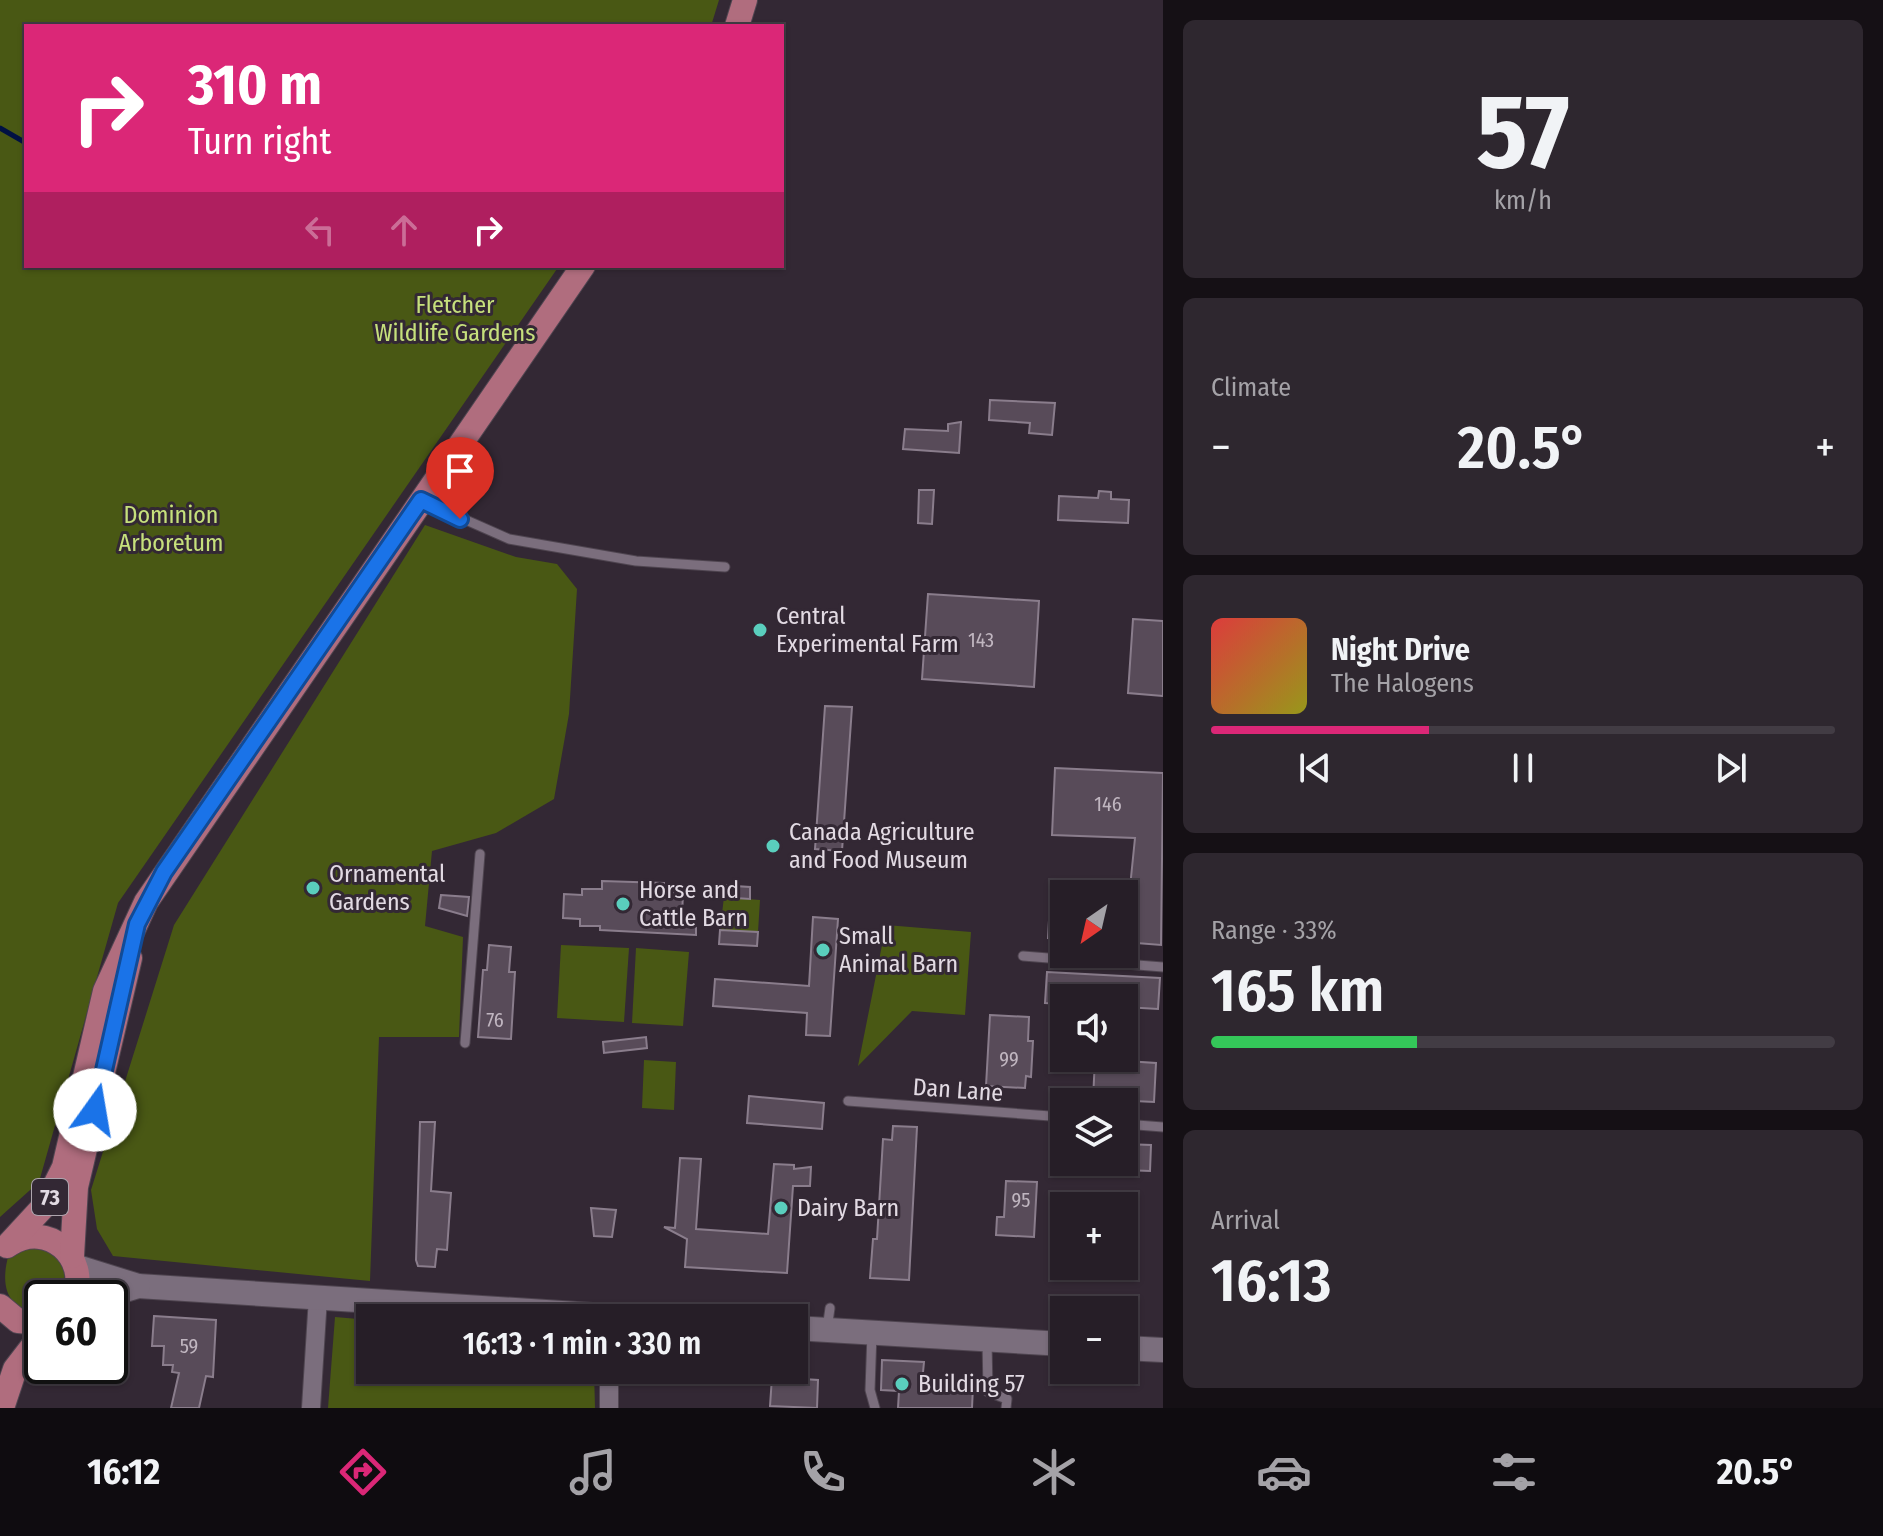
<!DOCTYPE html>
<meta charset="utf-8">
<style>
body{margin:0;font-family:"Fira Sans Condensed",sans-serif;background:#2e272f;color:#f1f3f6;height:100vh;display:flex;flex-direction:column;font-size:30px;white-space:nowrap}
*{box-sizing:border-box;margin:0}
p{font-size:26px;color:#a4a2a7}
.icon{flex:none;width:44px;height:44px;fill:none;stroke:currentColor;stroke-width:2;stroke-linecap:round;stroke-linejoin:round}
.map{position:relative;flex:1;overflow:hidden}
.details{display:flex;flex-direction:column;gap:20px;padding:20px;background:#151015;width:720px}
.details>*{flex:none}
.hud{position:absolute;left:24px;top:24px;width:760px;height:244px;border-radius:0px;box-shadow:0 2px 6px #0004,0 0 0 2px #423c44;background:#db2777;color:#fff;overflow:hidden}
.needle{width:52px;rotate:214deg}
.fabs{position:absolute;left:1050px;top:880px;display:grid;gap:16px}
.fabs a{display:grid;place-items:center;width:88px;height:88px;border-radius:0px;background:#261e27;box-shadow:0 2px 6px #0004,0 0 0 2px #423c44;font-size:40px}
.speed{position:absolute;left:24px;top:1280px;display:flex;gap:16px;font-size:40px;font-weight:700;text-align:center}
.speed>*{display:grid;place-content:center;width:104px;height:104px;border-radius:50%;background:#261e27;box-shadow:0 2px 6px #0004,0 0 0 2px #423c44;line-height:1}
.speed .limit{border:4px solid #111;border-radius:12px;background:#fff;color:#111}
.pin{position:absolute;display:grid;place-items:center;width:68px;height:68px;color:#fff;margin:-82px -34px;border-radius:50% 50% 50% 0;rotate:-45deg;box-shadow:0 0 8px #0007}
.pin .icon{rotate:45deg}
.me{position:absolute;width:88px;margin:-44px;rotate:13deg;stroke-linejoin:round;filter:drop-shadow(0 0 6px #0008)}
.turn{display:flex;align-items:center;gap:28px;height:168px;padding:0 32px;font-size:36px}
.turn .icon{width:104px;height:104px;stroke-width:2.5}
.turn b{display:block;font-size:56px;line-height:68px}
.lanes{display:flex;align-items:center;height:76px;padding:0 32px;background:#0003;justify-content:center;gap:40px;direction:ltr}
.lanes .off{opacity:.35}
.big{font-size:60px;font-weight:600;line-height:1.1}
.details .tile{flex:1;display:flex;flex-direction:column;justify-content:center;gap:12px;min-width:0;padding:0 28px;border-radius:12px;background:#2e272f}
.details .dial{align-items:center;gap:0}
.dial b{font-size:104px;line-height:1}
.song{display:flex;align-items:center;gap:24px}
.cover{width:96px;height:96px;border-radius:12px;background:linear-gradient(135deg,hsl(0 70% 55%),hsl(60 70% 35%))}
.played{height:8px;border-radius:4px;background:linear-gradient(90deg,#db2777 35%,#423c44 35%)}
.keys{display:flex;justify-content:space-around;direction:ltr}
.heat{display:flex;justify-content:space-between;align-items:center;font-size:44px;direction:ltr}
.charge{height:12px;border-radius:6px;background:linear-gradient(90deg,#34c759 33%,#423c44 0)}
.trip{position:absolute;left:356px;top:1304px;width:452px;height:80px;border-radius:0px;background:#261e27;box-shadow:0 2px 6px #0004,0 0 0 2px #423c44;font-weight:600;line-height:80px;text-align:center}
.menu{display:flex;height:128px;justify-content:space-around;align-items:center;background:#0f0c10;color:#a4a2a7}
.menu .icon{width:56px;height:56px}
.menu .on{color:#db2777}
.menu b{font-size:36px;color:#f1f3f6}
main{display:flex;flex:1;min-height:0}
.map>svg:first-child{display:block}
.green{fill:#495814}
.lines{fill:none;stroke-linecap:round;stroke-linejoin:round}
.stream{stroke:#001143;stroke-width:5}
.building{fill:#584b59;stroke:#8a7d8c;stroke-width:2}
.service-casing{stroke:#4f4550;stroke-width:11}
.minor-casing{stroke:#4f4550;stroke-width:20}
.tertiary-casing{stroke:#4f4550;stroke-width:26}
.primary-casing{stroke:#4f4550;stroke-width:26}
.service{stroke:#7b6e7d;stroke-width:9}
.minor{stroke:#7b6e7d;stroke-width:18}
.tertiary{stroke:#7b6e7d;stroke-width:24}
.primary{stroke:#b06d7e;stroke-width:24}
.route-casing{stroke:#114b97;stroke-width:20}
.route{stroke:#1a73e8;stroke-width:14}
.poi-dot{fill:#5acebd;stroke:#332834;stroke-width:3}
.labels{text-anchor:middle;dominant-baseline:central;stroke-width:6;stroke-linejoin:round;paint-order:stroke}
.number-label{font-size:20px;fill:#c0b6c0}
.shield{fill:#332834;stroke:#aea5ae;stroke-width:2}
.shield-label{font-size:22px;font-weight:bold;fill:#e2dae3}
.park-label{font-size:24px;fill:#c6e07c;stroke:#332834}
.poi-label{font-size:24px;fill:#e2dae3;stroke:#332834;text-anchor:start}
.street-label{font-size:24px;fill:#e2dae3;stroke:#332834}
</style>
<main>
<div class="map">
<svg width="1163" height="1408" viewBox="0 0 1163 1408">
<rect width="100%" height="100%" fill="#332834"/>
<!-- green -->
<g class="green">
<polygon points="0,0 719,0 711,26 26,26 26,266 559,266 118,903 39,1182 0,1217"/>
<polygon points="425,525 516,557 557,564 577,589 569,714 554,799 496,833 432,851 425,926 463,937 459,1037 379,1037 370,1281 113,1256 97,1229 91,1190 174,925"/>
<polygon points="724,897 760,900 758,932 720,930"/>
<polygon points="886,925 971,932 965,1015 912,1011 858,1066"/>
<polygon points="561,945 629,948 624,1022 557,1018"/>
<polygon points="636,948 689,952 683,1026 632,1023"/>
<polygon points="644,1060 676,1062 674,1110 642,1108"/>
<path d="M 38,1243 L 66,1264 L 62,1298 L 42,1298 L 42,1312 C 8,1311 0,1288 8,1257 Z"/>
<polygon points="335,1317 370,1320 370,1370 594,1370 595,1408 328,1408"/>
</g>
<g class="lines">
<!-- stream -->
<polyline class="stream" points="0,128 26,143"/>
</g>
<!-- building -->
<g class="building">
<polygon points="990,400 1055,403 1052,435 1029,433 1030,423 989,420"/>
<polygon points="961,422 959,453 903,449 905,429 948,431 948,424"/>
<polygon points="919,490 934,490 932,524 918,523"/>
<polygon points="1099,491 1111,492 1111,499 1129,500 1128,523 1058,520 1059,496 1098,498"/>
<polygon points="928,594 1039,601 1034,687 922,679"/>
<polygon points="1133,619 1163,621 1163,696 1128,693"/>
<polygon points="825,706 852,707 842,851 815,849"/>
<polygon points="1055,768 1163,773 1161,945 1124,942 1124,906 1128,907 1135,838 1052,835"/>
<polygon points="602,881 664,883 664,892 683,893 682,916 696,916 696,935 600,930 600,926 580,926 580,919 563,918 564,894 582,895 582,889 602,889"/>
<polygon points="719,885 750,887 750,899 719,897"/>
<polygon points="441,895 469,897 467,916 439,908"/>
<polygon points="1050,902 1064,903 1064,939 1048,938"/>
<polygon points="813,917 838,919 830,1036 806,1035 807,1013 713,1006 715,979 809,986"/>
<polygon points="720,930 758,932 757,946 719,944"/>
<polygon points="489,945 511,947 509,972 515,972 511,1039 478,1037 483,970 487,970"/>
<polygon points="1047,972 1160,978 1158,1009 1124,1007 1124,998 1064,998 1064,1004 1045,1003"/>
<polygon points="990,1015 1029,1017 1028,1041 1033,1041 1031,1077 1026,1076 1025,1088 986,1086"/>
<polygon points="646,1037 647,1048 604,1053 603,1042"/>
<polygon points="1095,1059 1156,1063 1154,1102 1093,1099"/>
<polygon points="749,1096 824,1103 822,1129 747,1123"/>
<polygon points="420,1122 435,1122 431,1191 451,1193 447,1250 437,1249 435,1267 418,1266 416,1260"/>
<polygon points="893,1126 917,1127 909,1280 870,1278 873,1239 877,1239 883,1139 892,1140"/>
<polygon points="1124,1144 1151,1145 1150,1171 1124,1170"/>
<polygon points="680,1158 701,1159 696,1229 768,1234 774,1164 794,1165 794,1169 811,1167 810,1186 793,1186 787,1273 685,1267 687,1239 664,1227 675,1228"/>
<polygon points="1006,1181 1037,1182 1034,1237 996,1235 997,1217 1004,1217"/>
<polygon points="591,1208 616,1210 612,1237 594,1236"/>
<polygon points="154,1316 216,1320 213,1377 206,1376 199,1408 171,1408 179,1373 172,1372 173,1365 163,1365 164,1346 152,1346"/>
<polygon points="882,1360 924,1362 922,1383 973,1386 972,1408 898,1408 899,1391 881,1390"/>
<polygon points="772,1377 818,1380 817,1408 770,1406"/>
</g>
<g class="lines">
<defs>
<g id="service">
<polyline points="423,501 509,539 636,561 725,567"/>
<polyline points="1023,956 1163,967"/>
<polyline points="465,1043 480,854"/>
<polyline points="848,1101 1064,1117"/>
<polyline points="1124,1124 1163,1127"/>
<polyline points="827,1329 830,1308"/>
<polyline points="872,1333 870,1390 875,1408"/>
<polyline points="987,1341 988,1392 1007,1399 1006,1408"/>
</g>
<g id="minor">
<polyline points="311,1408 318,1297"/>
<polyline points="609,1408 609,1370"/>
</g>
<g id="tertiary">
<polyline points="77,1267 138,1286 639,1318"/>
<polyline points="99,1298 138,1286"/>
<polyline points="794,1328 1064,1344"/>
<polyline points="1124,1348 1163,1350"/>
</g>
<g id="primary">
<polyline points="737,26 745,0"/>
<path d="M 10,1244 C 48,1220 90,1258 74,1298"/>
<polyline points="7,1246 45,1205 64,1167 105,991 146,902 583,266"/>
<polyline points="72,1256 76,1187 130,958"/>
<polyline points="0,1306 18,1321 42,1323"/>
<polyline points="2,1408 15,1369 42,1334"/>
</g>
</defs>
<!-- service casing -->
<use href="#service" class="service-casing"/>
<!-- minor casing -->
<use href="#minor" class="minor-casing"/>
<!-- tertiary casing -->
<use href="#tertiary" class="tertiary-casing"/>
<!-- primary casing -->
<use href="#primary" class="primary-casing"/>
<!-- service -->
<use href="#service" class="service"/>
<!-- minor -->
<use href="#minor" class="minor"/>
<!-- tertiary -->
<use href="#tertiary" class="tertiary"/>
<!-- primary -->
<use href="#primary" class="primary"/>
</g>
<g class="lines">
<defs>
<polyline id="route" points="95,1110 137,924 164,872 421,500 460,519"/>
</defs>
<!-- route casing -->
<use href="#route" class="route-casing"/>
<!-- route -->
<use href="#route" class="route"/>
</g>
<!-- markers -->
<g class="poi-dot">
<circle cx="760" cy="630" r="8"/>
<circle cx="773" cy="846" r="8"/>
<circle cx="313" cy="888" r="8"/>
<circle cx="623" cy="904" r="8"/>
<circle cx="823" cy="950" r="8"/>
<circle cx="781" cy="1208" r="8"/>
<circle cx="902" cy="1384" r="8"/>
</g>
<g class="labels">
<!-- number labels -->
<g class="number-label">
<text x="981" y="640">143</text>
<text x="1108" y="804">146</text>
<text x="495" y="1020">76</text>
<text x="1009" y="1059">99</text>
<text x="1021" y="1200">95</text>
<text x="189" y="1346">59</text>
</g>
<!-- shield labels -->
<rect class="shield" x="32" y="1179" width="36" height="36" rx="6"/>
<g class="shield-label">
<text x="50" y="1197">73</text>
</g>
<!-- park labels -->
<g class="park-label">
<text x="455" y="305">Fletcher<tspan x="455" dy="28">Wildlife Gardens</tspan></text>
<text x="171" y="515">Dominion<tspan x="171" dy="28">Arboretum</tspan></text>
</g>
<!-- poi labels -->
<g class="poi-label">
<text x="776" y="616">Central<tspan x="776" dy="28">Experimental Farm</tspan></text>
<text x="789" y="832">Canada Agriculture<tspan x="789" dy="28">and Food Museum</tspan></text>
<text x="329" y="874">Ornamental<tspan x="329" dy="28">Gardens</tspan></text>
<text x="639" y="890">Horse and<tspan x="639" dy="28">Cattle Barn</tspan></text>
<text x="839" y="936">Small<tspan x="839" dy="28">Animal Barn</tspan></text>
<text x="797" y="1208">Dairy Barn</text>
<text x="918" y="1384">Building 57</text>
</g>
<!-- street labels -->
<g class="street-label">
<text transform="translate(958 1090) rotate(4)">Dan Lane</text>
</g>
</g>
</svg>
<div class="fabs">
<a><svg class="needle" viewBox="-14 -14 28 28"><path d="M0-13l5 13h-10z" fill="#e53935"/><path d="M0 13l5-13h-10z" fill="#a4a2a7"/></svg></a>
<a><svg class="icon" aria-label="sound" viewBox="0 0 24 24"><path d="M4 9h4l5-4v14l-5-4H4zM17 9q2 3 0 6"/></svg></a>
<a><svg class="icon" aria-label="layers" viewBox="0 0 24 24"><path d="M12 4l9 5-9 5-9-5zM3 14l9 5 9-5"/></svg></a>
<a>+</a>
<a>−</a>
</div>
<div class="speed"><div class="limit">60</div></div>
<div class="pin" style="left:460px;top:519px;background:#d93025"><svg class="icon" aria-label="arrive" viewBox="0 0 24 24"><path d="M6 21V4h12l-3 4 3 4H6"/></svg></div>
<svg class="me" style="left:95px;top:1110px" viewBox="-20 -20 40 40"><circle r="19" fill="#fff"/><path d="M0-13L10 11 0 6-10 11z" fill="#1a73e8"/></svg>
<div class="trip">16:13 · 1 min · 330 m</div>
<div class="hud">
<div class="turn"><svg class="icon" aria-label="right" viewBox="0 0 24 24"><path d="M7 20v-9h11M14 6l5 5-5 5"/></svg><div><b>310 m</b>Turn right</div></div>
<div class="lanes"><svg class="icon off" aria-label="left" viewBox="0 0 24 24"><path d="M17 20v-9H6M10 6l-5 5 5 5"/></svg><svg class="icon off" aria-label="ahead" viewBox="0 0 24 24"><path d="M12 20V5M6 11l6-6 6 6"/></svg><svg class="icon" aria-label="right" viewBox="0 0 24 24"><path d="M7 20v-9h11M14 6l5 5-5 5"/></svg></div>
</div>
</div>
<section class="details">
<div class="tile dial"><b>57</b><p>km/h</p></div>
<div class="tile"><p>Climate</p>
<div class="heat"><a>−</a><b class="big">20.5°</b><a>+</a></div>
</div>
<div class="tile">
<div class="song"><i class="cover"></i><div><b>Night Drive</b><p>The Halogens</p></div></div>
<div class="played"></div>
<div class="keys"><svg class="icon" aria-label="previous" viewBox="0 0 24 24"><path d="M18 5L8 12l10 7zM5 5v14"/></svg><svg class="icon" aria-label="pause" viewBox="0 0 24 24"><path d="M8 5v14M16 5v14"/></svg><svg class="icon" aria-label="next" viewBox="0 0 24 24"><path d="M6 5l10 7-10 7zM19 5v14"/></svg></div>
</div>
<div class="tile"><p>Range · 33%</p><b class="big">165 km</b><div class="charge"></div></div>
<div class="tile"><p>Arrival</p><b class="big">16:13</b></div>
</section>
</main>
<nav class="menu">
<b>16:12</b>
<svg class="icon on" aria-label="directions" viewBox="0 0 24 24"><path d="M12 3l9 9-9 9-9-9zM9 14v-3h6M13 9l2 2-2 2"/></svg>
<svg class="icon" aria-label="music" viewBox="0 0 24 24"><path d="M9 18V5l10-2v13"/><circle cx="6" cy="18" r="3"/><circle cx="16" cy="16" r="3"/></svg>
<svg class="icon" aria-label="phone" viewBox="0 0 24 24"><path d="M5 4h4l2 5-3 2q2 4 5 5l2-3 5 2v4C11 20 4 13 5 4z"/></svg>
<svg class="icon" aria-label="climate" viewBox="0 0 24 24"><path d="M12 3v18M4 7l16 10M4 17L20 7"/></svg>
<svg class="icon" aria-label="car" viewBox="0 0 24 24"><path d="M5 17H2v-5l4-1 3-4h7l3 4 3 1v5h-3M9 17h6M6 11h13"/><circle cx="7" cy="17" r="2"/><circle cx="17" cy="17" r="2"/></svg>
<svg class="icon" aria-label="filters" viewBox="0 0 24 24"><path d="M4 7h16M4 17h16"/><circle cx="9" cy="7" r="2"/><circle cx="15" cy="17" r="2"/></svg>
<b>20.5°</b>
</nav>
